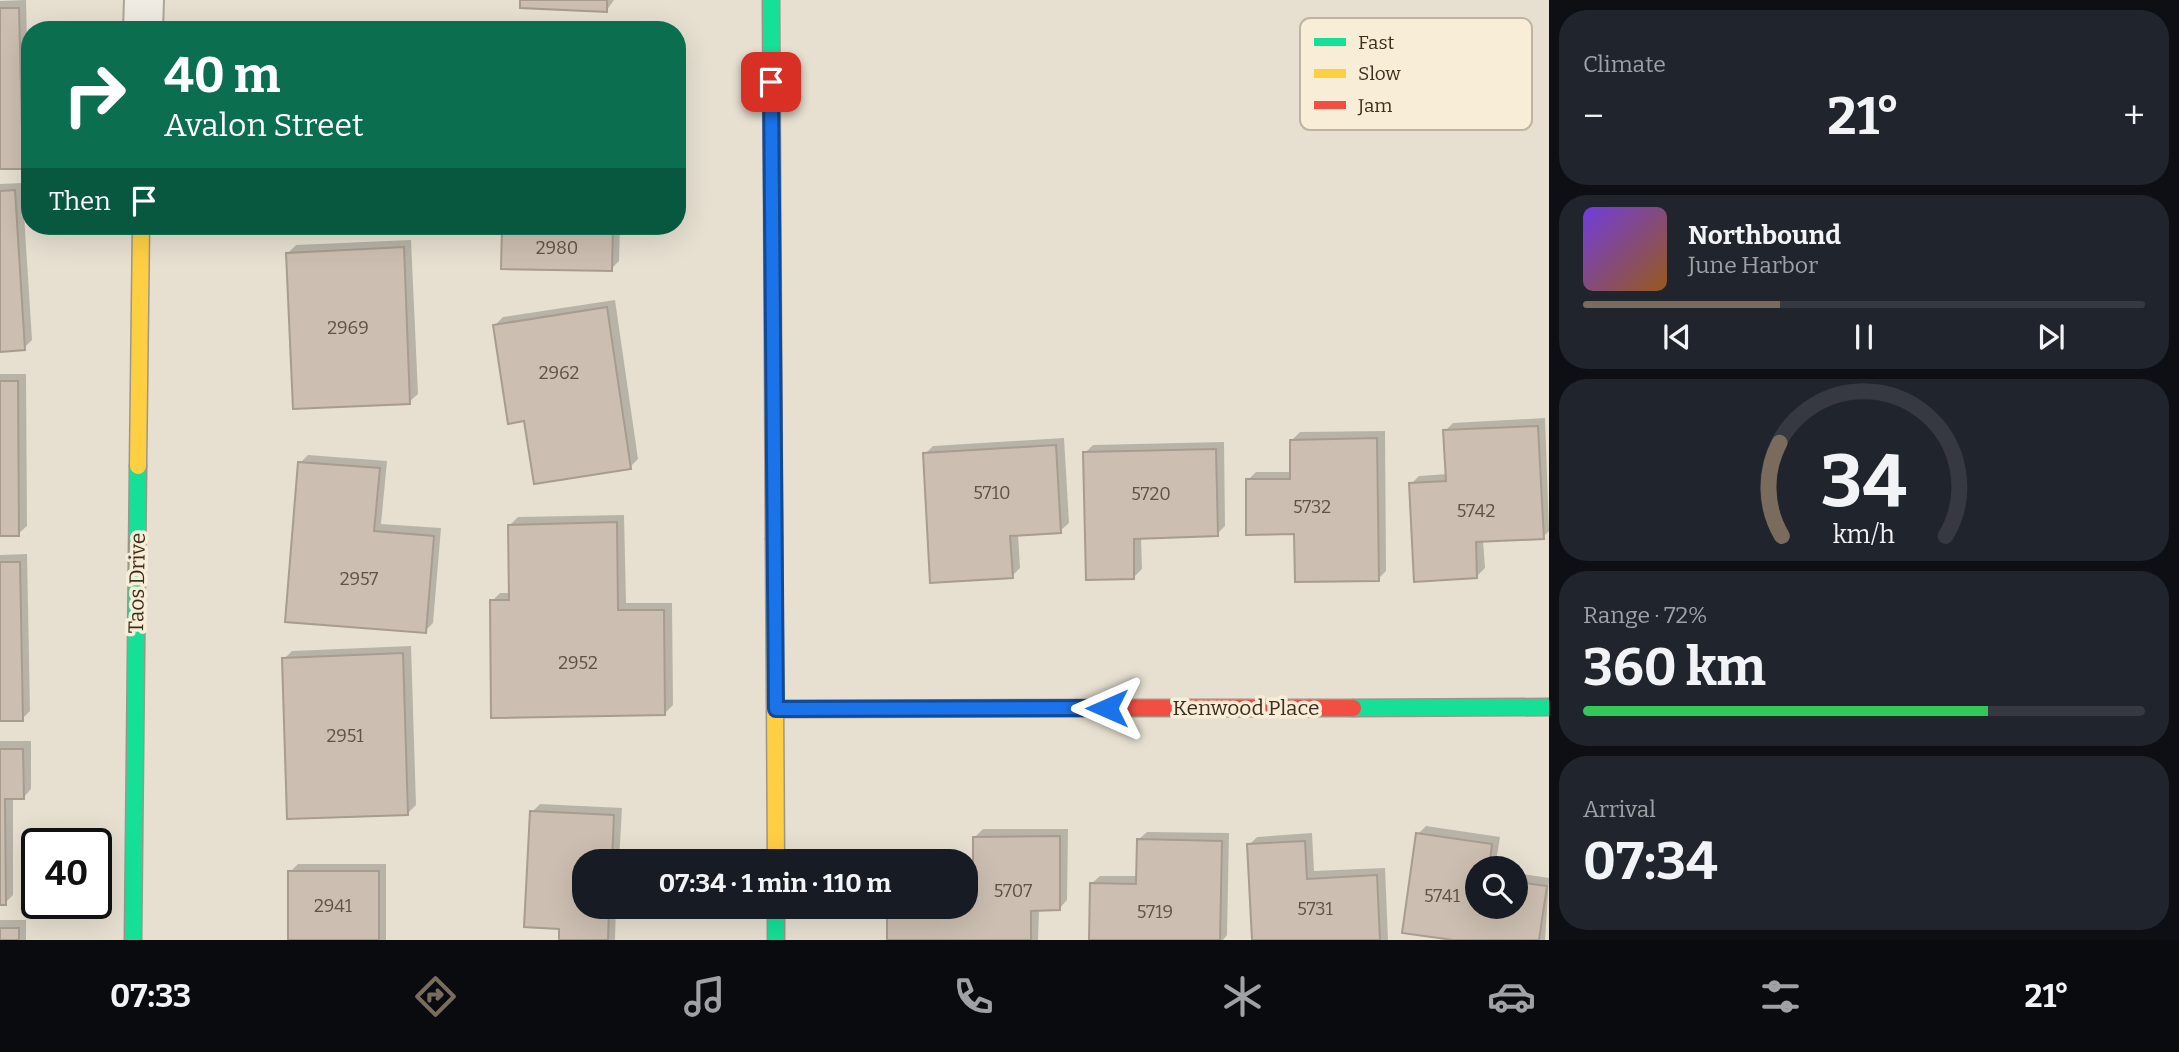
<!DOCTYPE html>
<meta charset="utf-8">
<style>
body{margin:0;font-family:Bitter,serif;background:#20242c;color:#f1f3f6;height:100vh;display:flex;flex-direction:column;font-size:26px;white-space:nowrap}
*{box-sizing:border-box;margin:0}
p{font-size:23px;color:#9ea1a6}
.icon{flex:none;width:38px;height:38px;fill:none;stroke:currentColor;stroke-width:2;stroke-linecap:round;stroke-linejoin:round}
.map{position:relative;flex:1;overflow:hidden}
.sheet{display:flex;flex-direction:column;gap:10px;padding:10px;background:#0d0f14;width:630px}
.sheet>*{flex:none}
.banner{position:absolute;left:21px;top:21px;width:665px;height:214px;border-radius:28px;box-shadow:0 7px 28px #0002;background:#0b6e4f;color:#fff;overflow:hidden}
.buttons{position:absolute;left:1465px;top:856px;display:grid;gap:14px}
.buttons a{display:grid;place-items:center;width:63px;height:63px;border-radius:50%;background:#171b24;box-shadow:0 7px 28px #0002;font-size:35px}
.speed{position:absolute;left:21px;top:828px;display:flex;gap:14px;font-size:35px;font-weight:700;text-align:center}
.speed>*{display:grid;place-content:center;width:91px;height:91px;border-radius:50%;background:#171b24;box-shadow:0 7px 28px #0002;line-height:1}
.speed .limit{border:4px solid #111;border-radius:10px;background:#fff;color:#111}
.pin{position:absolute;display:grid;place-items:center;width:60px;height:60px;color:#fff;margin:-30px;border-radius:14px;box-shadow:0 4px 10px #0006}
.me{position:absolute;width:77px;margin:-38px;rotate:270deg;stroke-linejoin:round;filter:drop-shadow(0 0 5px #0008)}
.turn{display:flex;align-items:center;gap:24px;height:147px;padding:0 28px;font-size:32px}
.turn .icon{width:91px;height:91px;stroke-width:2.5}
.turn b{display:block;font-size:49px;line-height:60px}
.then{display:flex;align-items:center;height:66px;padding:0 28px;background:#0003;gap:14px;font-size:26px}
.big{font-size:52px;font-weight:700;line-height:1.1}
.sheet .card{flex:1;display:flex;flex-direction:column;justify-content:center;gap:10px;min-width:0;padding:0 24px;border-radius:28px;background:#20242c}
.sheet .dial{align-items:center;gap:0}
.dial svg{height:182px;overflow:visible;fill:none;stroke:#363941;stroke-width:7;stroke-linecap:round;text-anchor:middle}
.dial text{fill:#f1f3f6;stroke:none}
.song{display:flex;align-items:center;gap:21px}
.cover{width:84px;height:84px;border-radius:10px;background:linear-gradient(135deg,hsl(260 70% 55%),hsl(30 70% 35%))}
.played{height:7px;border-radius:4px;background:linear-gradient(90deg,#796c5d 35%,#363941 35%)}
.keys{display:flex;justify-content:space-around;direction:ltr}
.heat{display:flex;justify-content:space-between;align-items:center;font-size:38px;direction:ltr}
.charge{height:10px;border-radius:5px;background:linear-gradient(90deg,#34c759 72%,#363941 0)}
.trip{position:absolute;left:572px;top:849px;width:406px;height:70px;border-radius:28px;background:#171b24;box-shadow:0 7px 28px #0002;font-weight:700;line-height:70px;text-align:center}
.menu{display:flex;height:112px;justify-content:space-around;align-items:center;background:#090b0e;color:#9ea1a6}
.menu .icon{width:49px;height:49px}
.menu .current{color:#796c5d}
.menu b{font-size:32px;color:#f1f3f6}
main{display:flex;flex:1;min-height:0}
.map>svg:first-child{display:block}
.shadow{fill:#0003}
.building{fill:#ccbfb1;stroke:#a89c8f;stroke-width:2}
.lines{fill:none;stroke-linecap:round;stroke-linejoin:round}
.street-casing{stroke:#ada599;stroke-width:42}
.fast-casing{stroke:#9d9589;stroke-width:19}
.slow-casing{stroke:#9d9589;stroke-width:19}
.jam-casing{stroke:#9d9589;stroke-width:19}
.street{stroke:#f0ebe2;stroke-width:38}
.fast{stroke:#16e098;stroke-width:16}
.slow{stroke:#ffcf43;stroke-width:16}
.jam{stroke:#f24e42;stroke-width:16}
.route-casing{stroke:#114b97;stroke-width:18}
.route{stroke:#1a73e8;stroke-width:12}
.labels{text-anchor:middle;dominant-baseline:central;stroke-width:7;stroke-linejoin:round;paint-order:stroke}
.number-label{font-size:18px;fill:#625244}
.street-label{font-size:21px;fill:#3e2e1f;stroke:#f8eed7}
.key{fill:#f8eed7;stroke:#c0b4a0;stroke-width:2}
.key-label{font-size:19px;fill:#3e2e1f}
</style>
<main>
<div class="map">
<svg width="1549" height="940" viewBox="0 0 1549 940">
<rect width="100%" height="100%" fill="#e7e0d1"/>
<!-- shadow -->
<g class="shadow">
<polygon points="26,0 30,159 22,167 0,168 0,1"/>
<polygon points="522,0 614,0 606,11"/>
<polygon points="22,183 32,340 24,348 0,350 0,184"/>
<polygon points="503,226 620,226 619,261 611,269 502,268"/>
<polygon points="411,240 418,394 409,402 288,253 296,245"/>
<polygon points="615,300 638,459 630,467 526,419 495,325 503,317"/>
<polygon points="0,374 26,374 27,526 18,534 0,534"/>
<polygon points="1545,418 1549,531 1543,537 1483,540 1485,568 1477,576 1411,484 1419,476 1448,474 1445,431 1453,423"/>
<polygon points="1385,431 1386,571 1378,579 1296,532 1248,480 1256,472 1292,472 1292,440 1300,432"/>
<polygon points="1064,438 1069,523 1060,531 1018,534 1020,568 1012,576 925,454 933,446"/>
<polygon points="1224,442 1225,526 1217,534 1141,537 1142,569 1134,577 1085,453 1093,445"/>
<polygon points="308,455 387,461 381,524 441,528 433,623 425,631 300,463"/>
<polygon points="624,515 626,603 672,603 673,705 665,713 492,601 500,593 511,593 510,525 518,517"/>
<polygon points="27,554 30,711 22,719 0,719 0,555"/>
<polygon points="411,646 416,805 408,813 284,659 292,651"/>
<polygon points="0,741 31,741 31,789 23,798 13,798 13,895 5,903 0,903"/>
<polygon points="540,804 622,808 619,861 584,861 584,906 616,906 615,940 560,940 561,928 532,812"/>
<polygon points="1426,826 1500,837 1495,868 1477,868 1477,906 1516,906 1516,873 1549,878 1545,940 1465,940 1418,834"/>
<polygon points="983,829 1068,829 1067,900 1059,909 1039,909 1038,940 888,940 966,906 966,867 975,867 975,837"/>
<polygon points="1147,832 1229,833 1227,935 1223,940 1091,940 1091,884 1100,876 1138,876 1138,840"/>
<polygon points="1312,833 1314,871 1385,868 1388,940 1254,940 1249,845 1257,837"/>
<polygon points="298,864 386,864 386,940 289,940 290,872"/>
<rect x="0" y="920" width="26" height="20"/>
</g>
<!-- building -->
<g class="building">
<polygon points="520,0 607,0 607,12 520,8"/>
<polygon points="0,8 19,8 23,169 0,169"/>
<polygon points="15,190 25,350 0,352 0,191"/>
<polygon points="502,226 613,226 612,271 501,269"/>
<polygon points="404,247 410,404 293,409 286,253"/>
<polygon points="607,307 631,469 534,484 524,421 508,424 493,325"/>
<polygon points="0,381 18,381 19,536 0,536"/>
<polygon points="1538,426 1544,539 1476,542 1477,578 1414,582 1409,483 1446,481 1443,430"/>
<polygon points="1377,438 1379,581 1295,582 1294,534 1246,535 1246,479 1290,479 1290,440"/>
<polygon points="1056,445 1061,533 1010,536 1013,578 930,583 923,453"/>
<polygon points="1216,449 1218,536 1134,539 1134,579 1086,580 1083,452"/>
<polygon points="298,462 380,468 374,531 434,536 426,633 285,622"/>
<polygon points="617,522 618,610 664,610 665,715 491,718 490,600 509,600 508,525"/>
<polygon points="0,562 20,562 23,721 0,721"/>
<polygon points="403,653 408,815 287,819 282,658"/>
<polygon points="0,749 23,749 24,799 5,799 6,905 0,905"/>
<polygon points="530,811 614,815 612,861 584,861 584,906 609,906 608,940 559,940 559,929 524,927"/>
<polygon points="1416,833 1492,844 1489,868 1477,868 1477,906 1516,906 1516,882 1547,886 1539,940 1453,940 1402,933"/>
<polygon points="1060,836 1060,910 1031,911 1031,940 887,940 887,906 966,906 966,875 973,875 973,837"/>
<polygon points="1137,839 1222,841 1220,940 1089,940 1090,883 1136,884"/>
<polygon points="1305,841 1307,879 1377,875 1380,940 1252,940 1247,844"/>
<rect x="288" y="871" width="91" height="69"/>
<rect x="0" y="928" width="19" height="12"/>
</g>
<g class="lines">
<defs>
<polyline id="street" points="143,30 144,0"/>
<g id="fast">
<polyline points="771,0 774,539"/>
<polyline points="1353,708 1549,707"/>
<polyline points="776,709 1125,708"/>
<polyline points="776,906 776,940"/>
<polyline points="133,940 138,466"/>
</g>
<g id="slow">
<polyline points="138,466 141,226"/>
<polyline points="774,539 776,861"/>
</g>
<polyline id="jam" points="1125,708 1353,708"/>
</defs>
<!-- street casing -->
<use href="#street" class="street-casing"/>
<!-- fast casing -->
<use href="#fast" class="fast-casing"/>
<!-- slow casing -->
<use href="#slow" class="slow-casing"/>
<!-- jam casing -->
<use href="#jam" class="jam-casing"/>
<!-- street -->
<use href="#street" class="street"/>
<!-- fast -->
<use href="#fast" class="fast"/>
<!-- slow -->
<use href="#slow" class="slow"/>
<!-- jam -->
<use href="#jam" class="jam"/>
</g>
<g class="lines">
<defs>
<polyline id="route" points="771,82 776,709 1107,708"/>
</defs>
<!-- route casing -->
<use href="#route" class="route-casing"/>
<!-- route -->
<use href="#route" class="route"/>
</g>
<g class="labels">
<!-- number labels -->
<g class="number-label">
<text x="557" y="248">2980</text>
<text x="348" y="328">2969</text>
<text x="559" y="373">2962</text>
<text x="992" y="493">5710</text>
<text x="1151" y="494">5720</text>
<text x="1312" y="507">5732</text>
<text x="1476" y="511">5742</text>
<text x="359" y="579">2957</text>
<text x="578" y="663">2952</text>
<text x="345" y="736">2951</text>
<text x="1013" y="891">5707</text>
<text x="1442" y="896">5741</text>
<text x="333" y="906">2941</text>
<text x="1315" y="909">5731</text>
<text x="1155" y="912">5719</text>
</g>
<!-- street labels -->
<g class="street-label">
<text transform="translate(137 583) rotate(-89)">Taos Drive</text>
<text x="1246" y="708">Kenwood Place</text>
</g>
</g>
<!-- legend -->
<rect x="1300" y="18" width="232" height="112" rx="10" class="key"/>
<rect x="1314" y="38" width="32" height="8" fill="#16e098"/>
<rect x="1314" y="69" width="32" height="9" fill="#ffcf43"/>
<rect x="1314" y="101" width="32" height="8" fill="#f24e42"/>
<g class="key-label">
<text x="1358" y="49">Fast</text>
<text x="1358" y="80">Slow</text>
<text x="1358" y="112">Jam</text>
</g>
</svg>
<div class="buttons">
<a><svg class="icon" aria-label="search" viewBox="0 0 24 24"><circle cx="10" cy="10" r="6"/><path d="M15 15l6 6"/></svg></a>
</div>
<div class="speed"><div class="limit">40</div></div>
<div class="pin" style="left:771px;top:82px;background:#d93025"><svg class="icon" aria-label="arrive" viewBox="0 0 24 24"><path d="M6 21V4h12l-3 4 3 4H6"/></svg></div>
<svg class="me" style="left:1107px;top:708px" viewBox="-20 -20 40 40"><path d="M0-17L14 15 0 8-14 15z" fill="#1a73e8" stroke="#fff" stroke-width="4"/></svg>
<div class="trip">07:34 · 1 min · 110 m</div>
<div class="banner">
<div class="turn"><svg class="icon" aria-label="right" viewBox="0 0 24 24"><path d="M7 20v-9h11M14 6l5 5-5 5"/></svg><div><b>40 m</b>Avalon Street</div></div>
<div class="then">Then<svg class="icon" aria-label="arrive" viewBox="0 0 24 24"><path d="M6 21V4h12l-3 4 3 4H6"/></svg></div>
</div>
</div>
<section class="sheet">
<div class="card"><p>Climate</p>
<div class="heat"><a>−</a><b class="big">21°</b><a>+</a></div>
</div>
<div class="card">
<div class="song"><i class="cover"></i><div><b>Northbound</b><p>June Harbor</p></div></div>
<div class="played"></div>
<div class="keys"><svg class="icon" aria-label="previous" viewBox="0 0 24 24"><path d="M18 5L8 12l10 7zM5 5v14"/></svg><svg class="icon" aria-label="pause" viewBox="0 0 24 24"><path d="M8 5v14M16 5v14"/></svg><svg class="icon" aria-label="next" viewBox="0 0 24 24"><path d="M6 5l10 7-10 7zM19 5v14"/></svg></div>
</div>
<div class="card dial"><svg viewBox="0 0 100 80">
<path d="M14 69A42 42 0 1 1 86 69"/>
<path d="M14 69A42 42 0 0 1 13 28" stroke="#796c5d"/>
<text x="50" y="56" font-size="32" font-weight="700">34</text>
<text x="50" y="72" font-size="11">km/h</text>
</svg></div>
<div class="card"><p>Range · 72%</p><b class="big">360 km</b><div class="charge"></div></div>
<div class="card"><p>Arrival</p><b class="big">07:34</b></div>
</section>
</main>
<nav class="menu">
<b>07:33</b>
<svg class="icon current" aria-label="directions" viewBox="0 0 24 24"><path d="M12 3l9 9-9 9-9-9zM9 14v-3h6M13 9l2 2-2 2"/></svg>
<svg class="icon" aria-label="music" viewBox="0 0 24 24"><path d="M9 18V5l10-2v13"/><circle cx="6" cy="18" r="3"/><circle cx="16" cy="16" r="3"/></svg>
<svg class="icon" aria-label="phone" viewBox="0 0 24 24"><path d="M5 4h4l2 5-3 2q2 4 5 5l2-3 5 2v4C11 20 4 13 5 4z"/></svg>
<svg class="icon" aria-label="climate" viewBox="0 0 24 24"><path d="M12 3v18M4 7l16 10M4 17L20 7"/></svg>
<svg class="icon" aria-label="car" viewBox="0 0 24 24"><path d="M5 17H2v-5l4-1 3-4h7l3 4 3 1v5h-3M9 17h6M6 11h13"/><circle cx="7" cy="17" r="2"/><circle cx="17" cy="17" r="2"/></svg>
<svg class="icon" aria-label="filters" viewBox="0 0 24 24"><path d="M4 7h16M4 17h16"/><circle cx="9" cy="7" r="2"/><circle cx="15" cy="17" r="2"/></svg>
<b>21°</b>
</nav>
